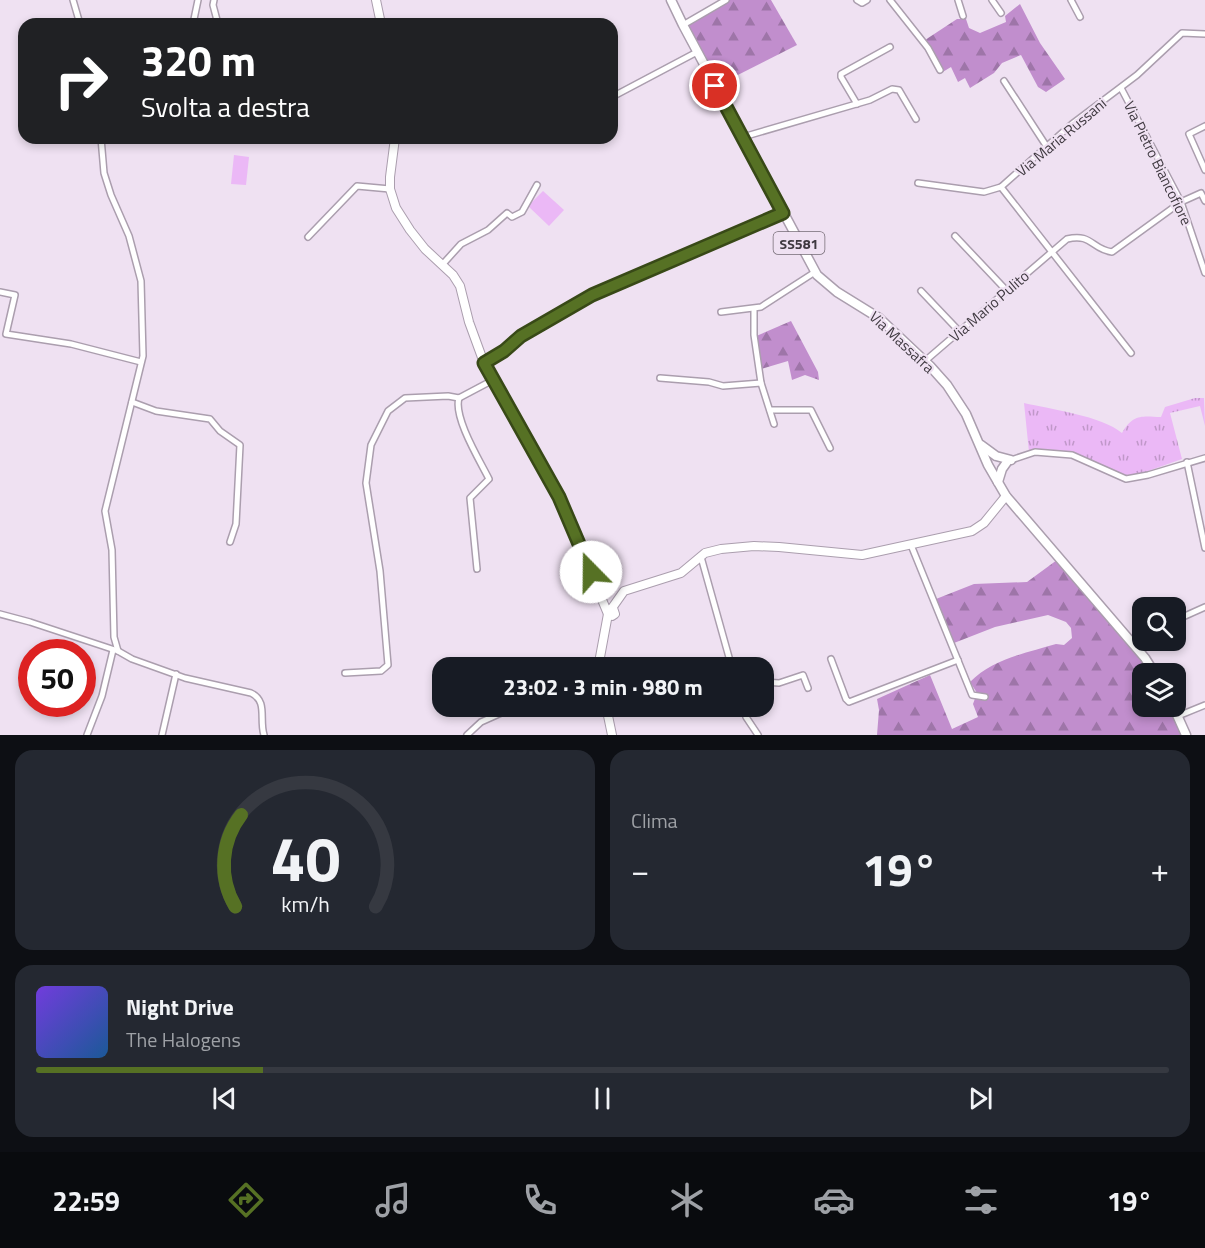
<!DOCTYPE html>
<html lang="it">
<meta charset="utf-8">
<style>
body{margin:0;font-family:"Titillium Web",sans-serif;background:#242831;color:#f1f3f6;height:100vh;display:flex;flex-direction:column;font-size:22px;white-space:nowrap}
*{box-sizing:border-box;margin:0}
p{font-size:20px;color:#9ea1a6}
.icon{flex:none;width:33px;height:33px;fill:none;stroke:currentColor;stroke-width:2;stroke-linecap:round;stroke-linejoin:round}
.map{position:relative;height:735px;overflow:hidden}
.panel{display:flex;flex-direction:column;gap:15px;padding:15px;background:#0d0f14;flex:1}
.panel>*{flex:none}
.guide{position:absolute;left:18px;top:18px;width:600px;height:126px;border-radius:18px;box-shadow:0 3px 9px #0003;background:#202124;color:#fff;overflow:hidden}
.tools{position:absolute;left:1132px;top:597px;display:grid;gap:12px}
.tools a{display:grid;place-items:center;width:54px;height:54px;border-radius:12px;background:#171b24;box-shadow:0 3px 9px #0003;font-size:30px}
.speed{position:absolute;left:18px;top:639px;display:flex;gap:12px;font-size:30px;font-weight:700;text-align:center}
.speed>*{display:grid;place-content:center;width:78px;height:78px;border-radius:50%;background:#171b24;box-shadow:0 3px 9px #0003;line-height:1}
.speed .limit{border:9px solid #d22;background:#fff;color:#111}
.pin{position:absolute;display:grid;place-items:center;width:51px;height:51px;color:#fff;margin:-26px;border:3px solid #fff;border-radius:50%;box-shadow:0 2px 6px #0007}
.me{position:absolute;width:66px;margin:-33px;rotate:338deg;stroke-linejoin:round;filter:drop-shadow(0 0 4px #0008)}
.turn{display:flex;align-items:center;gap:21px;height:126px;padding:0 24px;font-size:27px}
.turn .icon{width:78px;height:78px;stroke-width:2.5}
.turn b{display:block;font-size:42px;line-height:51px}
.big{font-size:45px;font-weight:700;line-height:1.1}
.panel .tile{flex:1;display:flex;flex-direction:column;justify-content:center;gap:9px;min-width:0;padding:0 21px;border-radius:18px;background:#242831}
.panel .dial{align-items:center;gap:0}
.dial svg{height:156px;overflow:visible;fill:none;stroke:#363941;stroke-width:7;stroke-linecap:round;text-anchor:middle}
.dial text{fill:#f1f3f6;stroke:none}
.song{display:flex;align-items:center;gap:18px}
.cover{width:72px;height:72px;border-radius:9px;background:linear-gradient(135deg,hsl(260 70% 55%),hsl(210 70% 35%))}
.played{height:6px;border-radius:3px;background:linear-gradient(90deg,#567124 20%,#363941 20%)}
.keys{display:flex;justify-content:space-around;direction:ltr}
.heat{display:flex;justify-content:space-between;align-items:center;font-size:33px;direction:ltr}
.panel .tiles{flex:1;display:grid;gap:15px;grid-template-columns:1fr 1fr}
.tile:last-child{grid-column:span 2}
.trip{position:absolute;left:432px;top:657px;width:342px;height:60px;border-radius:18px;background:#171b24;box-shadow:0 3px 9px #0003;font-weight:700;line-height:60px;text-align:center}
.menu{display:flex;height:96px;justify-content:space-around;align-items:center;background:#090b0e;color:#9ea1a6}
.menu .icon{width:42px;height:42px}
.menu .current{color:#567124}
.menu b{font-size:27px;color:#f1f3f6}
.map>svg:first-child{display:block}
.grass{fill:url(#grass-tufts)}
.forest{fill:url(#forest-firs)}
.pitch{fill:#ebb8f6}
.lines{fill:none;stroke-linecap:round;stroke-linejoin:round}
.street-casing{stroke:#ab9eae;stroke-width:8}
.secondary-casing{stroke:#ab9eae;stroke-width:10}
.primary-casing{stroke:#ab9eae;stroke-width:11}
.street{stroke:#fff;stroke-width:5}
.secondary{stroke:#fff;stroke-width:8}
.primary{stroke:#fff;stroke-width:8}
.route-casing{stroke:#384917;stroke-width:15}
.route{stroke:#567124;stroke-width:10}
.labels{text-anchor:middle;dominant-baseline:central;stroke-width:4.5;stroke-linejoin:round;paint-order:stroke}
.shield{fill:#efe1f2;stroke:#746b75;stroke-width:1.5}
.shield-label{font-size:14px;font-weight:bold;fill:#3f3940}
.street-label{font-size:15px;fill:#3f3940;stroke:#efe1f2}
</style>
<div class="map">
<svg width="1205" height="735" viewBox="0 0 1205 735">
<defs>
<pattern id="grass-tufts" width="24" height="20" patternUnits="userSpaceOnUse" patternTransform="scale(1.5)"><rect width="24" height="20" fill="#ebb8f6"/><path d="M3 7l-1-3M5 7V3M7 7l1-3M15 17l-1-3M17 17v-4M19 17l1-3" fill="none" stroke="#c097c9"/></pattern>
<pattern id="forest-firs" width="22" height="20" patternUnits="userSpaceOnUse" patternTransform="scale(1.5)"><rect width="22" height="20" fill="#c18ecd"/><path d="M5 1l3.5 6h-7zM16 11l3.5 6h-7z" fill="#9e75a8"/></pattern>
</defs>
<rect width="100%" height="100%" fill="#efe1f2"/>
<!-- grass -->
<path class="grass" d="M 1195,398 L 1204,398 L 1205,426 L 1200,406 L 1170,413 L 1182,459 L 1131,477 L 1115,475 L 1064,454 L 1029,452 L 1024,403 C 1050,409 1102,416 1122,433 C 1133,414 1141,416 1161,417 L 1165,407 Z"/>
<!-- forest -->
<g class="forest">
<polygon points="729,0 771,0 797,45 716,86 685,26"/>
<polygon points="1020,4 1040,43 1065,79 1046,92 1038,87 1021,55 1002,63 994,73 970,88 965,78 958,82 951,67 941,73 922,42 957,19 966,19 969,28 980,33 1006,22 1005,16"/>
<polygon points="791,321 818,372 819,380 805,375 792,380 788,361 761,369 754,337"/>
<path d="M 1057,560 L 1130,644 L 1152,673 L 1143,674 L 1143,706 L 1169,707 L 1182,735 L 877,735 L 879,710 L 877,699 L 930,675 L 952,729 L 978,717 L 973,704 L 977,693 L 970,682 C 993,659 1026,653 1056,644 L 1064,645 L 1072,638 L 1071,628 L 1066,622 L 1048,615 L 995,627 L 954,643 L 936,599 L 974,584 L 1027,582 Z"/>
</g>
<!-- pitch -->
<g class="pitch">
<polygon points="234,155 249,157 246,185 231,184"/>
<polygon points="543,191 564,210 549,226 528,206"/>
</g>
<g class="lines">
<defs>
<g id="street">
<polyline points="73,0 80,24"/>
<polyline points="214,0 213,5 218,24"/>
<polyline points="857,0 862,3 867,0"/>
<polyline points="890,0 928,48 940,70"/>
<polyline points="958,0 963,16"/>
<polyline points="992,0 1001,13"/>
<polyline points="1071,0 1080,17"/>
<polyline points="193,24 198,0"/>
<polyline points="683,25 726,0"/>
<polyline points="1004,81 1047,147"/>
<polyline points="1121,88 1181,202 1205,273"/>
<polyline points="612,97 697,52"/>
<polyline points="857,104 841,77 841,74 890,47"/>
<polyline points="1205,126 1189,134 1205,170"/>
<polyline points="743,137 870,100 892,89 899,90 916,119"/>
<polyline points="101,138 104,173 111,195 129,236 141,281 143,356 105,511 112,550 114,637 118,651"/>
<polyline points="918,183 984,192 1001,187 1072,124 1137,75 1182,33 1205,34"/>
<polyline points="1001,187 1131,353"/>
<polyline points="955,236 1007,291"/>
<polyline points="308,237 357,186 390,189"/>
<polyline points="442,265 461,244 488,230 507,213 512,217 522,212 537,185"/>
<polyline points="921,291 960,332"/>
<polyline points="0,292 15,295 6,334 71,344 141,362"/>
<polyline points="754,309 754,335 761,383 774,424"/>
<polyline points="721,312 761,307 815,272"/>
<path d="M 925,361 L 1067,239 C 1092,233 1091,249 1112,252 L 1181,202 L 1201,193 L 1205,201"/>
<polyline points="484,363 504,351 521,336 592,295 783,213"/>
<polyline points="660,378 709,382 723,386 761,383"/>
<path d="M 459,398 C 453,417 480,461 489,479 L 470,498 L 477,569"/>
<polyline points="132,402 156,411 210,419 220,431 240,445 236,524 230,542"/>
<polyline points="770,410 811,410 830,448"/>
<polyline points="1011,460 1035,452 1072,455 1126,479 1148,475 1205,458"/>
<polyline points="1187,462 1205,548"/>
<polyline points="911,545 972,695 985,697"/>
<polyline points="701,557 732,668"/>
<path d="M 0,614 L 30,622 L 118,651 L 132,659 L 185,678 L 251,693 C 268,701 259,719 264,735"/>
<polyline points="1176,620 1205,607"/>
<polyline points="1131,641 1143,635"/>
<polyline points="831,659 846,699 849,702 958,660"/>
<polyline points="345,673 381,671 388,665 380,571 366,483 371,445 388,411 405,398 448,396 459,398 493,380"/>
<polyline points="764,682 779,683 803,675 808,688"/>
<polyline points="743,706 746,717 758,735"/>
<polyline points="1178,716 1205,705"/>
<polyline points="87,735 102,696 113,650"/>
<polyline points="162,735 176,674"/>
<polyline points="467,735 481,722 517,706"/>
</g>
<g id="secondary">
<polyline points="376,0 381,24"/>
<polyline points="395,138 390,177 390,189 396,208 410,230 425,249 453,275 460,286 469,322 484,363 559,497 608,614 612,616 615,614 613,608 608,610"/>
<polyline points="612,608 624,591 681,573 705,553 721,549 754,546 779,547 862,555 972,531 984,523 1006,496"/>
<polyline points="598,668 608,614"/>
<polyline points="606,706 612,735"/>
</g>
<g id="primary">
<polyline points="671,0 683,25 817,275 837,292 879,318 930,366 947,385 966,414 988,465 1006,496 1145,658 1155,674"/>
<polyline points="981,445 996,456 1011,460"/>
<polyline points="998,482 1002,469 1007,462"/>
<polyline points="1173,706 1186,735"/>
</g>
</defs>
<!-- street casing -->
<use href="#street" class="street-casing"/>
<!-- secondary casing -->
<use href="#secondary" class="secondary-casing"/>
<!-- primary casing -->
<use href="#primary" class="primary-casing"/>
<!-- street -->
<use href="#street" class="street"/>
<!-- secondary -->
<use href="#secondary" class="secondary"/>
<!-- primary -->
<use href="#primary" class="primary"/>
</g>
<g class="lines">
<defs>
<polyline id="route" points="591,572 559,497 484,363 504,351 521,336 592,295 783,213 715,86"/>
</defs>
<!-- route casing -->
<use href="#route" class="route-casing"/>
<!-- route -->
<use href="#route" class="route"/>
</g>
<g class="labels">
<!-- shield labels -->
<rect class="shield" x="773.5" y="232" width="51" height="22" rx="4.5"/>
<g class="shield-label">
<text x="799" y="243">SS581</text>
</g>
<!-- street labels -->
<g class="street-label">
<text transform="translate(1061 137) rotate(-40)">Via Maria Russani</text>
<text transform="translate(1158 163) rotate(64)">Via Pietro Biancofiore</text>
<text transform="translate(989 306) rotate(-41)">Via Mario Pulito</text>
<text transform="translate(902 342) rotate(43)">Via Massafra</text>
</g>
</g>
</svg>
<div class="tools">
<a><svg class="icon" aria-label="search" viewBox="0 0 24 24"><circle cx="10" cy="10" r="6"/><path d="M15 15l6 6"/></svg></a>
<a><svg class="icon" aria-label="layers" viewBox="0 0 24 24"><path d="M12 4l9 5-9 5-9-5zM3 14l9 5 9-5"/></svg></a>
</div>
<div class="speed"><div class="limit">50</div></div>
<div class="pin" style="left:715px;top:86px;background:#d93025"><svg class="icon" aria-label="arrive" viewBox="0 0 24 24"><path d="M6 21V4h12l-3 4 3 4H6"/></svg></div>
<svg class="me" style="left:591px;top:572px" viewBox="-20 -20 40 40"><circle r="19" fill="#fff"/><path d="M0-13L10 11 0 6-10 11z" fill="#567124"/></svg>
<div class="trip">23:02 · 3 min · 980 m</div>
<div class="guide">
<div class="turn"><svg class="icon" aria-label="right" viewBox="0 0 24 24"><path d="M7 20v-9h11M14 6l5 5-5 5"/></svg><div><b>320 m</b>Svolta a destra</div></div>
</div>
</div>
<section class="panel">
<div class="tiles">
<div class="tile dial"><svg viewBox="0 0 100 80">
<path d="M14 69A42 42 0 1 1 86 69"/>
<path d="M14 69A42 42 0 0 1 17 22" stroke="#567124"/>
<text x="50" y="56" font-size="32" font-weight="700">40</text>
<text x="50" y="72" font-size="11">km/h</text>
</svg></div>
<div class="tile"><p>Clima</p>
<div class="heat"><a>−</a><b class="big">19°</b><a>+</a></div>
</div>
<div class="tile">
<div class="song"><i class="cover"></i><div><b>Night Drive</b><p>The Halogens</p></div></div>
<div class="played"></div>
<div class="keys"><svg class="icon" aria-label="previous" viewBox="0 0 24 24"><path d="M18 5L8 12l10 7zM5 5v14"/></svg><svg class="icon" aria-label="pause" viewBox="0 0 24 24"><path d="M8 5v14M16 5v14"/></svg><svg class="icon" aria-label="next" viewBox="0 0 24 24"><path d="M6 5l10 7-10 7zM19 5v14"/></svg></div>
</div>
</div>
</section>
<nav class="menu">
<b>22:59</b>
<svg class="icon current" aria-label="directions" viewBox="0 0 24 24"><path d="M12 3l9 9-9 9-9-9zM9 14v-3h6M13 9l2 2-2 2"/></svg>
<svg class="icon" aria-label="music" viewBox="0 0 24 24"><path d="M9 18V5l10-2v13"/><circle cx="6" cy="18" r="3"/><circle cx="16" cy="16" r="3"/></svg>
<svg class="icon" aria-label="phone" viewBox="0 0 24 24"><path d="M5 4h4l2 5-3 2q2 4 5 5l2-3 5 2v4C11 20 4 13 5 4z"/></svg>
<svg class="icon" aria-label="climate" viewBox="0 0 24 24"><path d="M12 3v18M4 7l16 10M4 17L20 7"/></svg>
<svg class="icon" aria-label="car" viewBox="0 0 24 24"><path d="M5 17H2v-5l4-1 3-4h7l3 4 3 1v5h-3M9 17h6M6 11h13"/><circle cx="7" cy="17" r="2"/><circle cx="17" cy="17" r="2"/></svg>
<svg class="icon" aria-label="filters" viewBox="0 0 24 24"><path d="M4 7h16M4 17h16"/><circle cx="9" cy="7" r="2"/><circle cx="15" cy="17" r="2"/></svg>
<b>19°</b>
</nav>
